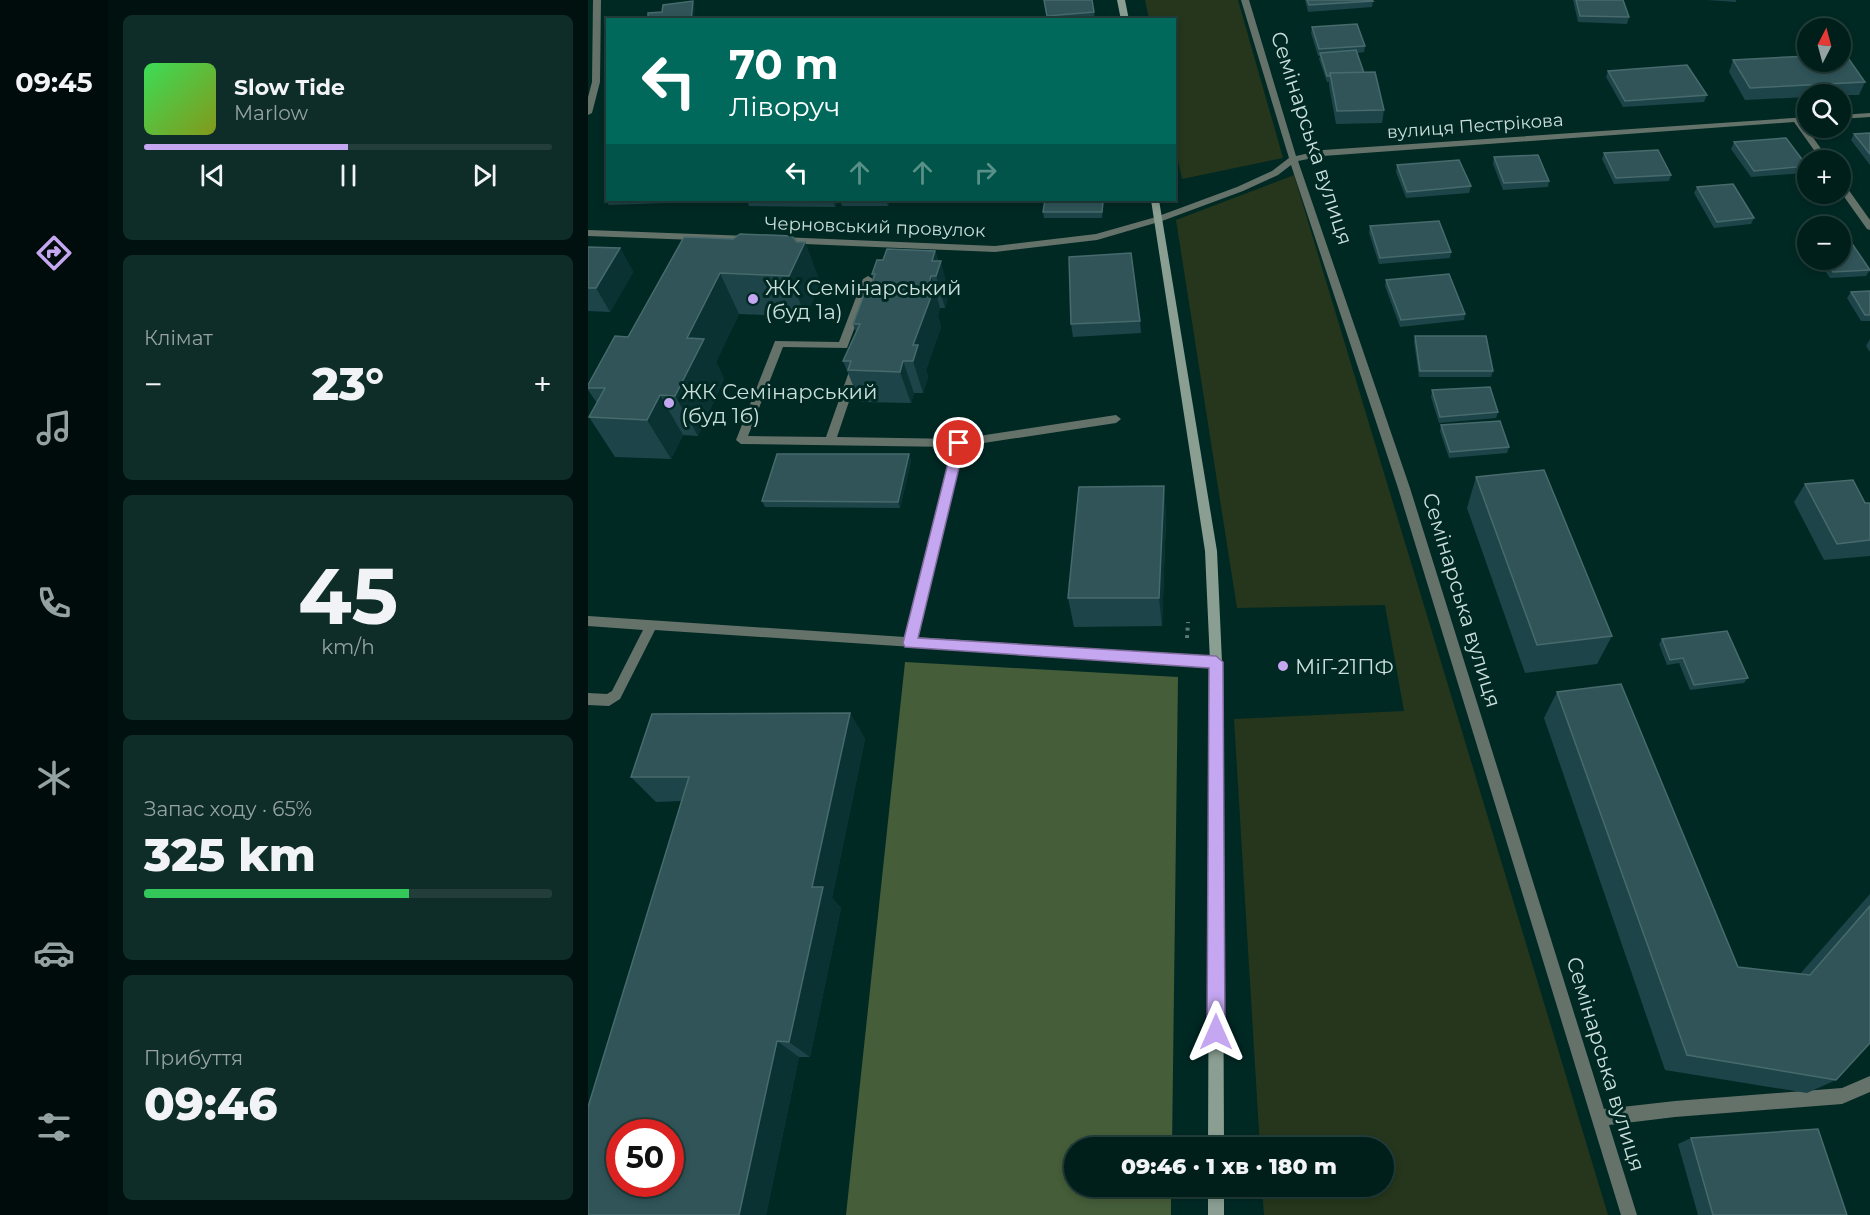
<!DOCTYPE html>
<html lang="uk">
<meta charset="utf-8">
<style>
body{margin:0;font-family:Montserrat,sans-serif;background:#0e2c28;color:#f1f3f6;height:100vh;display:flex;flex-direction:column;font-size:22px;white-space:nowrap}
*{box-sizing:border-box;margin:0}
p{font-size:20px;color:#95a2a3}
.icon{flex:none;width:33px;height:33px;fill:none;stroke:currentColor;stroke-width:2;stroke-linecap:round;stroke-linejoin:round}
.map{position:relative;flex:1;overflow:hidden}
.drawer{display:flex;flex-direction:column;gap:15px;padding:15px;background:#00110f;width:480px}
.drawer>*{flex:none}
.top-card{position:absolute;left:18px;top:18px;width:570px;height:183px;border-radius:0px;box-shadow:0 3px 9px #0003,0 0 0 2px #223d3a;background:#00695c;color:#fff;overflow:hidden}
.needle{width:39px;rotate:6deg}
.buttons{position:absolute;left:1209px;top:18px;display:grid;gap:12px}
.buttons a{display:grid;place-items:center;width:54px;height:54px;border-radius:50%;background:#001f1b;box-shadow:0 3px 9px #0003,0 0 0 2px #223d3a;font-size:30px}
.speed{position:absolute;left:18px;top:1119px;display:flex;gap:12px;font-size:30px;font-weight:700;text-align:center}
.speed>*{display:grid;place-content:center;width:78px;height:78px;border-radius:50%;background:#001f1b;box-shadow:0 3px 9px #0003,0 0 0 2px #223d3a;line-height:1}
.speed .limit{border:9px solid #d22;background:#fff;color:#111}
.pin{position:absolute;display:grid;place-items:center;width:51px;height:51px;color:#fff;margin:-26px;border:3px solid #fff;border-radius:50%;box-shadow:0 2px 6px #0007}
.me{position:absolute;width:66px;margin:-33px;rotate:0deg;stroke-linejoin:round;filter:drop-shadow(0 0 4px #0008)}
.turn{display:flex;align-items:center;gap:21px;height:126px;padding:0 24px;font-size:27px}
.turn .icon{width:78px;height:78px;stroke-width:2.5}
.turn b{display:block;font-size:42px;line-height:51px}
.lanes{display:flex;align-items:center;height:57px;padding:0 24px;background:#0003;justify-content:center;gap:30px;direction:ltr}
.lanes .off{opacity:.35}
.big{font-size:45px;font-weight:800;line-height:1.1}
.drawer .tile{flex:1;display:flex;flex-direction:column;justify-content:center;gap:9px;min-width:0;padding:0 21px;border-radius:9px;background:#0e2c28}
.drawer .dial{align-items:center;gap:0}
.dial b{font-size:78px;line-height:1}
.song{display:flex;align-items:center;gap:18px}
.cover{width:72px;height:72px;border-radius:9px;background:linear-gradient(135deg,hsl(130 70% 55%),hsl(70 70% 35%))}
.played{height:6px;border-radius:3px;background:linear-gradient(90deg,#c5a7f1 50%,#223d3a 50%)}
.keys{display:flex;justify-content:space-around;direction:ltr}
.heat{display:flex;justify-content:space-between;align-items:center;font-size:33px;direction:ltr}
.charge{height:9px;border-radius:4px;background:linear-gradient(90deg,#34c759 65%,#223d3a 0)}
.trip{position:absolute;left:476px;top:1137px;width:330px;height:60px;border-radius:30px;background:#001f1b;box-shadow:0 3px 9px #0003,0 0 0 2px #223d3a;font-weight:800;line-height:60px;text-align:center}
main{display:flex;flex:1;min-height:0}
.menu{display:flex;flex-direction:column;width:108px;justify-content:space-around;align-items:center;background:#000c0b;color:#95a2a3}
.menu .icon{width:42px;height:42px}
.menu .on{color:#c5a7f1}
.menu b{font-size:27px;color:#f1f3f6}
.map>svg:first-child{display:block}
.green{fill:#25361c}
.forest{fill:#455d38}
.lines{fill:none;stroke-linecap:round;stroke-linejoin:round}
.path{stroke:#5a7a76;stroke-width:4;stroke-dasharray:3 4.5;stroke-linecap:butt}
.lane{fill:#65726a;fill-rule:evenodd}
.street{fill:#65726a;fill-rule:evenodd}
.secondary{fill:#8a9f92;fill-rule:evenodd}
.wall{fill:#1d4448}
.shaded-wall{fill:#0a3233}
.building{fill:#305458;stroke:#486a6c;stroke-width:1.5;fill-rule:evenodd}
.route{fill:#c5a7f1;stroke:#806d9d;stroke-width:1.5}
.poi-dot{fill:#c5a7f1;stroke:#002924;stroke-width:2}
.labels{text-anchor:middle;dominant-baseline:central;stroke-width:6;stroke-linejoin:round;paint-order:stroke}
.far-street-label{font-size:18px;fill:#cadeda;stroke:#002924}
.street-label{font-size:21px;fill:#cadeda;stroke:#002924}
.poi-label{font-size:21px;fill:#cadeda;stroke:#002924;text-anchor:start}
</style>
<main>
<nav class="menu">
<b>09:45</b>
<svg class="icon on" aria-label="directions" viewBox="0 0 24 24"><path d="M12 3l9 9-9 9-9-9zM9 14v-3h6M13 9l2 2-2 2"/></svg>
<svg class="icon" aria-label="music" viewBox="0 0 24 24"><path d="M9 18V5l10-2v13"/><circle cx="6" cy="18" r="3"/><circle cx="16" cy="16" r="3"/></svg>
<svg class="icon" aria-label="phone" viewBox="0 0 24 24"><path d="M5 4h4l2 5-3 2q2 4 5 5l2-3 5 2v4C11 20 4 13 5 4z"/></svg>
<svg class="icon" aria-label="climate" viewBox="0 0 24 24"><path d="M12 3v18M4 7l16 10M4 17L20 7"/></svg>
<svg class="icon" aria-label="car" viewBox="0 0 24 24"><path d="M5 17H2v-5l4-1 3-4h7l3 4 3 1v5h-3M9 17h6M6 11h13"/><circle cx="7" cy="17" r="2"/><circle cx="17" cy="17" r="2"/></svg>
<svg class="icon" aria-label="filters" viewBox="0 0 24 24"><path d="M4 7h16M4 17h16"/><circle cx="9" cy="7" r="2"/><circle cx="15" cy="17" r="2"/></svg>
</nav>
<section class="drawer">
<div class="tile">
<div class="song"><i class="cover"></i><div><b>Slow Tide</b><p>Marlow</p></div></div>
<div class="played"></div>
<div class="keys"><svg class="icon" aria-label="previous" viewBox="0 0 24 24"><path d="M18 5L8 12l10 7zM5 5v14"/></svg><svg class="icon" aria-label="pause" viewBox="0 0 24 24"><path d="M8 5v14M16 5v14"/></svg><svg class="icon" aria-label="next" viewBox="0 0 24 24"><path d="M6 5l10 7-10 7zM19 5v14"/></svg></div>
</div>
<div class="tile"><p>Клімат</p>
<div class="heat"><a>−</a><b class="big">23°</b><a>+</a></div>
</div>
<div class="tile dial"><b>45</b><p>km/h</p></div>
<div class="tile"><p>Запас ходу · 65%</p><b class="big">325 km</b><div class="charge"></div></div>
<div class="tile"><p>Прибуття</p><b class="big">09:46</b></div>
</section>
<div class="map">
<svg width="1282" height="1215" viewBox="0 0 1282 1215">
<rect width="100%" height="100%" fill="#002924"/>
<!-- green -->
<g class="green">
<polygon points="557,0 650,0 695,158 594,179 586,142 586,20 561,19"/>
<polygon points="706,175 1020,1215 676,1215 674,1187 795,1186 795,1148 672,1147 646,719 816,711 797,605 649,608 588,220"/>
</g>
<!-- forest -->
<polygon class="forest" points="317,662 590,677 584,1147 486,1148 486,1186 583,1187 583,1215 258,1215"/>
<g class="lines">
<!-- path -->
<polyline class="path" points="599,638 600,622"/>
<!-- lane -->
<polygon class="lane" points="280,276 285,279 259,348 195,347 160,436 238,437 263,366 268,363 273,366 249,437 371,439 528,415 533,419 528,423 376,446 329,637 628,657 632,658 634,662 632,666 628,667 67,630 32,699 21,706 0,705 0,693 19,694 24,691 55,630 0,626 0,616 317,637 365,447 153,444 148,440 187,341 251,342 275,279"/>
<!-- street -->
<g class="street">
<polygon points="5,0 13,0 12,82 4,113 0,115 0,97 4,82"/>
<polygon points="653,0 661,0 708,156 735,150 1220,117 1220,121 1214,122 1241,160 1233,160 1206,122 735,156 710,161 822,488 1016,1109 1087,1101 1254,1088 1282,1076 1282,1092 1254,1104 1087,1117 1021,1125 1049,1215 1033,1215 810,488 703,165 690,175 655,191 574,221 509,240 407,252 193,243 188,240 193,237 407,246 508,234 568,217 649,187 684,171 701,158"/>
<polygon points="1282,113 1282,117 1252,119 1252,115"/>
<polygon points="1252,182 1255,182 1282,220 1282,230 1279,229 1252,191"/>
<polygon points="0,230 161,236 166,239 161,242 0,236"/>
</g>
<!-- secondary -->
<g class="secondary">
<polygon points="529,0 537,0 541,20 533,20"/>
<polygon points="563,200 571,200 629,551 634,662 636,1148 620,1148 622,662 617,551"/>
<rect x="620" y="1186" width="16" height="29"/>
</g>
</g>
<!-- wall -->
<g class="wall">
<polygon points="456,0 506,12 507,20 459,20"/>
<polygon points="717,0 784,0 785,1 784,7 720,12"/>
<polygon points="985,0 1035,0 1041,17 1039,24 990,22"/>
<polygon points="1119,0 1148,0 1148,2"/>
<polygon points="724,27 777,46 776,52 769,53 776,73 796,110 794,123 748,124 741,86 741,82 739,82 731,59 732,56 730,56 723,33"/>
<polygon points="1145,60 1277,82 1271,95 1252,95 1252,94 1220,94 1220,97 1157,100 1141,72"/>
<polygon points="1020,71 1119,95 1116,102 1035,107 1018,77"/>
<polygon points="1282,133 1282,165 1263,140 1266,134"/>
<polygon points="1146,142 1219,166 1216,173 1163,177 1143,149"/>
<polygon points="1016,153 1083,175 1081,181 1026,184 1014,159"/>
<polygon points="906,157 961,181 960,187 915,190 905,164"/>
<polygon points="809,165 883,186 881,193 818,198 808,172"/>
<polygon points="1109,187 1166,218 1163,224 1126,228 1106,193"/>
<polygon points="20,192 20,200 111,200 111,202 21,205 17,199"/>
<polygon points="159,200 250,200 247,207 161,206"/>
<polygon points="252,200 302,200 300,206 254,206"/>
<polygon points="516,200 514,218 456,218 455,212"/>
<polygon points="782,226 863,252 862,258 791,264 781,233"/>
<polygon points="1217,229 1220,229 1220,243 1214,235"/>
<polygon points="96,237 217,242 232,283 218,317 151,314 128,362 136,379 110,436 95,435 83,459 27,457 1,417 9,403 0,390 0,385 40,337"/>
<polygon points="0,247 32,248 45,272 22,312 0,311"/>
<polygon points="347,251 361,293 357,308 352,308 350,316 353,327 338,370 340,377 335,393 326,393 323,403 272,402 255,361 268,332 265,324 281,292 285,280 284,274 295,260"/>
<polygon points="1230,260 1252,260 1282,270 1278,276 1242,278"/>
<polygon points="798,280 877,314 876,320 812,327 797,286"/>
<polygon points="1282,291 1282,321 1273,321 1259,298 1263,292"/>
<polygon points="552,321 553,333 485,337 483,324"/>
<polygon points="827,336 905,371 903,377 831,377 826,342"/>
<polygon points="1282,339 1282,352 1278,346"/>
<polygon points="844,390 910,412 908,418 851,423 843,397"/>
<polygon points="853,425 921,447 919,453 861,458 852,431"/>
<polygon points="321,454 323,461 312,508 177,507 174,501"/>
<polygon points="888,477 1024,636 1009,664 937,673 879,508"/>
<polygon points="1217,484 1277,503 1282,503 1282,556 1236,560 1206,502"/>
<polygon points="576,486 578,517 574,626 486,627 480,598"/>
<polygon points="1074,639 1160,678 1156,683 1102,690 1091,663 1079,665 1071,644"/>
<polygon points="969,692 1150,967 1212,974 1282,894 1282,1043 1248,1080 1219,1093 1077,1070 956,718"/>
<polygon points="262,713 277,739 244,898 253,908 222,1057 211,1057 178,1215 0,1215 93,801 68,802 43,777"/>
<polygon points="1103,1138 1259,1215 1110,1215 1090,1144"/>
</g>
<!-- shaded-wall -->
<g class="shaded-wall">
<polygon points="105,1 107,8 106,20 103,20"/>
<polygon points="245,200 250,200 247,207"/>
<polygon points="298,200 302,200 300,206"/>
<polygon points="364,200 375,200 365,202"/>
<polygon points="515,200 516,200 514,218 514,212"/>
<polygon points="217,242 232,283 218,317 201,276"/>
<polygon points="32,248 45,272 22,312 8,288"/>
<polygon points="347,251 351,266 353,261 361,293 357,308 344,261"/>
<polygon points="132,273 151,314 128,362 136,379 110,436 87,396 99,338"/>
<polygon points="343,276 352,308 350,316 353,327 338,370 340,377 335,393 325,361 325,345 338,294"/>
<polygon points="315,361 326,393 323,403 312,372"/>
<polygon points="72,395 95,435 83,459 59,420"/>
<polygon points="321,454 323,461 312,508 310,502"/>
<polygon points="576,486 578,517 574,626 571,598"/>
<polygon points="262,713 277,739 244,898 253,908 222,1057 201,1042 224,887"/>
<polygon points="189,1041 211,1057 178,1215 151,1215"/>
</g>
<!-- building -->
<g class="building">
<polygon points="456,0 504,0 506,12 459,16"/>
<polygon points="719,0 784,0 785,1 721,5"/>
<polygon points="988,0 1035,0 1041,17 992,16"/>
<polygon points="105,1 103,20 60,20 60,13 74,12 75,5"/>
<polygon points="769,24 777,46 731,49 724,27"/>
<polygon points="768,50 776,73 742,73 742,76 739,76 732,53"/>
<polygon points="1252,55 1258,55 1277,82 1162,88 1145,60 1220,56 1220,62 1252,62"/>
<polygon points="1099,65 1119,95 1037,101 1020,71"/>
<polygon points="787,72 796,110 749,111 742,73"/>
<polygon points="1282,133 1282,154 1266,134"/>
<polygon points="1198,138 1219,166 1166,171 1146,142"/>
<polygon points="1070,150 1083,175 1028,178 1016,153"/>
<polygon points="950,155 961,181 916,183 906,157"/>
<polygon points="871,160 883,186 819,192 809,165"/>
<polygon points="1145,184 1166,218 1129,222 1109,187"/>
<polygon points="457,200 515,200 514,212 455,212"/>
<polygon points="851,221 863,252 792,258 782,226"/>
<polygon points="1251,226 1252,226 1282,270 1245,272 1237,260 1252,260 1252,226"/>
<polygon points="152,234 204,236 209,242 217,242 201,276 132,273 99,338 116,339 87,396 72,395 59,420 1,417 17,388 0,388 0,385 27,336 40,337 96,237 145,239"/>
<polygon points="0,247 32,248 8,288 0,288"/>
<polygon points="299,249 347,251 344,261 353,261 348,276 343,276 338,294 344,294 325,345 330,345 325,361 315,361 312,372 260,370 263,361 255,361 272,324 265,324 277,292 281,292 287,274 284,274 289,260 295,260"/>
<polygon points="543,253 552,321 483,324 481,257"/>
<polygon points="861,274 877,314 813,320 798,280"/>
<polygon points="1282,291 1282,315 1277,315 1263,292"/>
<polygon points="827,336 898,336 905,371 832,371"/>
<polygon points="902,387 910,412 852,417 844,390"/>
<polygon points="912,421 921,447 862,452 853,425"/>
<polygon points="189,454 321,454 310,502 174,501"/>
<polygon points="956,470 1024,636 949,645 888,477"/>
<polygon points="1265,480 1277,503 1282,503 1282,540 1249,544 1217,484"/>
<polygon points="576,486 571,598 480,598 491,487"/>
<polygon points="1139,631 1160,678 1106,685 1095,658 1082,660 1074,639"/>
<polygon points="1033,684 1150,967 1222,975 1282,906 1282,1043 1248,1080 1099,1055 969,692"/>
<path d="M 262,713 L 224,887 L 235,887 L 201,1042 L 189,1041 L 151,1215 L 0,1215 L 0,1107 L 101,777 L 43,777 L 64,714 ZM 32,1132 L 82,1132 L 82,1184 L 32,1184 Z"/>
<polygon points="1230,1129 1259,1215 1125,1215 1103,1138"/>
</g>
<!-- route -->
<polygon class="route" points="371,438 377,443 330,638 628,656 635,662 637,1032 634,1038 628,1041 622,1038 619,1032 621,668 317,647 315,643 365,443"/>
<!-- markers -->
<g class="poi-dot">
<circle cx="165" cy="299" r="6"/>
<circle cx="81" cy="403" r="6"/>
<circle cx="695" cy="666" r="6"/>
</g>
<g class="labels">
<!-- far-street labels -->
<g class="far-street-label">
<text transform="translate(887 126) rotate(-4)">вулиця Пестрікова</text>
<text transform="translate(287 227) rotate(2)">Черновський провулок</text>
</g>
<!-- street labels -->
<g class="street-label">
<text transform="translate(724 138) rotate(72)">Семінарська вулиця</text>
<text transform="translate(874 600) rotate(73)">Семінарська вулиця</text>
<text transform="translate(1018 1064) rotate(73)">Семінарська вулиця</text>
</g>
<!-- poi labels -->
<g class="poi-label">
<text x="177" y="287">ЖК Семінарський<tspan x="177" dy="24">(буд 1а)</tspan></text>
<text x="93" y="391">ЖК Семінарський<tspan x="93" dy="24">(буд 1б)</tspan></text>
<text x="707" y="666">МіГ-21ПФ</text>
</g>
</g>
</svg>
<div class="buttons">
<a><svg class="needle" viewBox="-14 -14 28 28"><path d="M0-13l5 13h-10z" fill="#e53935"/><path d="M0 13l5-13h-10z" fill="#95a2a3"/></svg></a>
<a><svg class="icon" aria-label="search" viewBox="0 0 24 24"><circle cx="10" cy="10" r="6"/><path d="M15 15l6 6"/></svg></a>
<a>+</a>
<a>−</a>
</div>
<div class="speed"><div class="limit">50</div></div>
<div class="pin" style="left:371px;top:443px;background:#d93025"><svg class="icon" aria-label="arrive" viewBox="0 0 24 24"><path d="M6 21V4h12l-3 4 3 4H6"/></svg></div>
<svg class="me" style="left:628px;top:1032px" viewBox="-20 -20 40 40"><path d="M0-17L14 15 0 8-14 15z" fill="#c5a7f1" stroke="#fff" stroke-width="4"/></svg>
<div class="trip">09:46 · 1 хв · 180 m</div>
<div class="top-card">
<div class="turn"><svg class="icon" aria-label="left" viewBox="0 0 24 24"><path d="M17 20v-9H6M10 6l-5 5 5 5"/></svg><div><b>70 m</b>Ліворуч</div></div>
<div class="lanes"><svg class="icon" aria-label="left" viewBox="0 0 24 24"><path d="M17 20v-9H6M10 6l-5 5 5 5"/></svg><svg class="icon off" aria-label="ahead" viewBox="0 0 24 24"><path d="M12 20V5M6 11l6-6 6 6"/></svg><svg class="icon off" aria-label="ahead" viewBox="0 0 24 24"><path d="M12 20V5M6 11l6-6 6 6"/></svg><svg class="icon off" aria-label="right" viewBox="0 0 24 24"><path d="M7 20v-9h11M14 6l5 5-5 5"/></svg></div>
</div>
</div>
</main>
